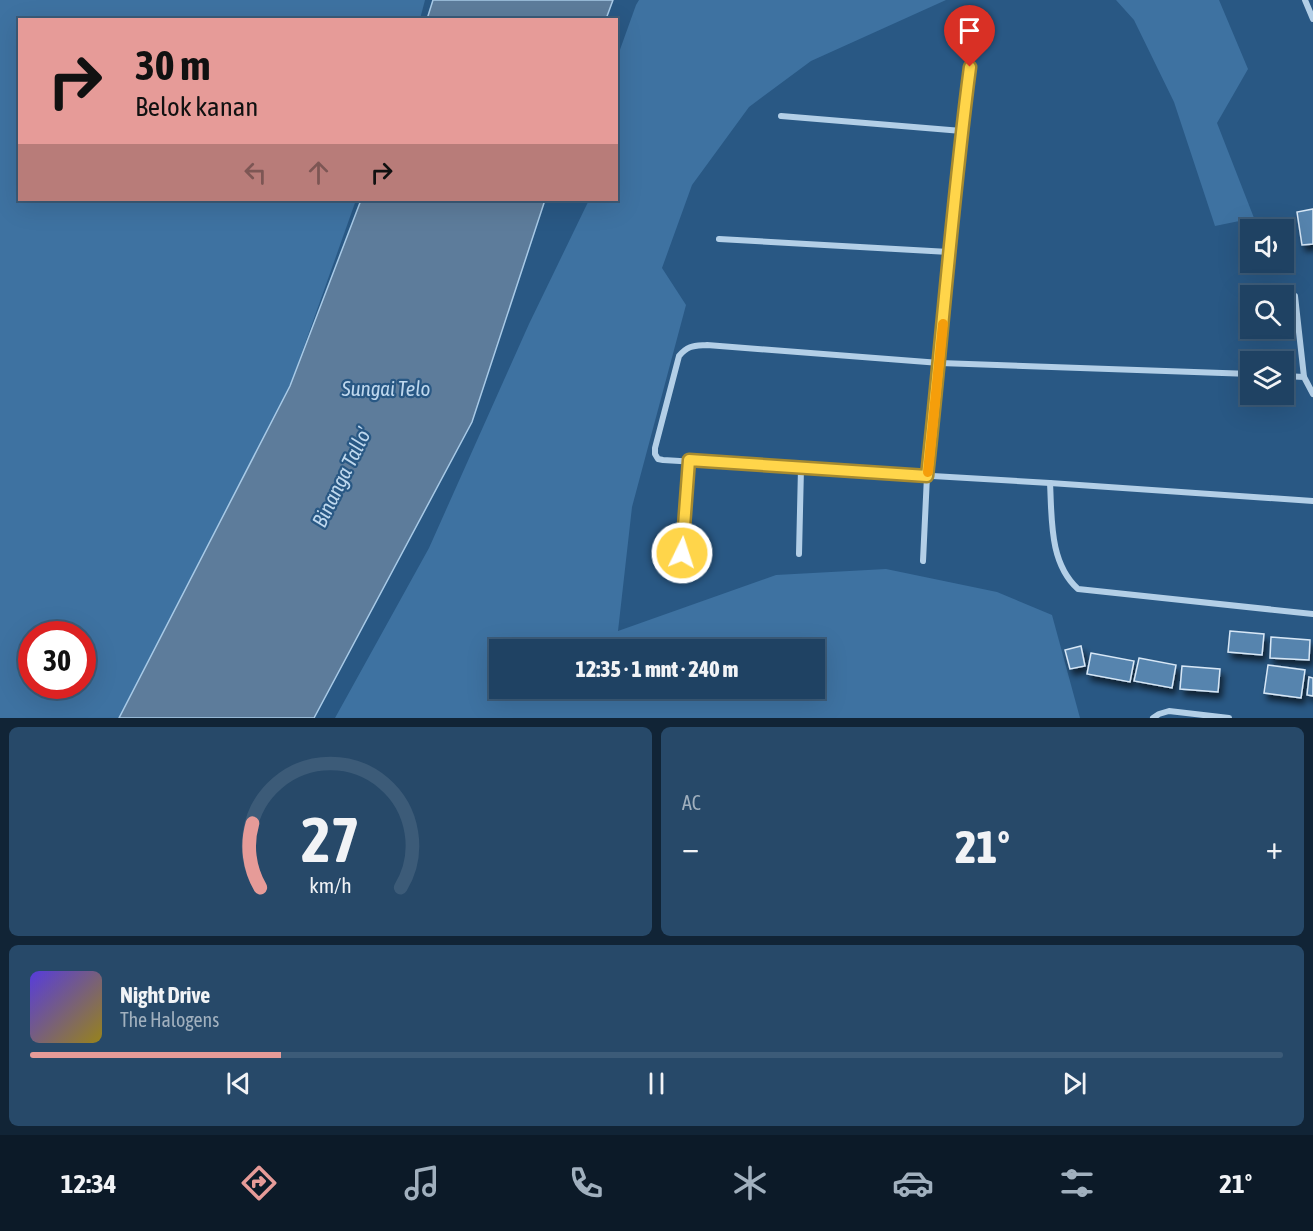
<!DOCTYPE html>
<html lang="id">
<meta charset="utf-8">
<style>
body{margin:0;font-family:"Asap Condensed",sans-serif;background:#274969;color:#f1f3f6;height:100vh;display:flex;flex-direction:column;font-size:22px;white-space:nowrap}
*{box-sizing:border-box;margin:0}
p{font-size:20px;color:#a1b0be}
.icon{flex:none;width:33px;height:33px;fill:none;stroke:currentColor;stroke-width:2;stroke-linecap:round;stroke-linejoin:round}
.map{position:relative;height:718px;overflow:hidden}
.details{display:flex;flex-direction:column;gap:9px;padding:9px;background:#112436;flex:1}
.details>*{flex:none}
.top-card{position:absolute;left:18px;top:18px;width:600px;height:183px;border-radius:0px;box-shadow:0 6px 24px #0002,0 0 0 2px #3c5b78;background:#e69b98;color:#111;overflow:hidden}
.fabs{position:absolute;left:1240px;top:219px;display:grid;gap:12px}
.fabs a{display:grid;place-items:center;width:54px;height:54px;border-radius:0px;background:#1f4263;box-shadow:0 6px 24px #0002,0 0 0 2px #3c5b78;font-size:30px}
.speed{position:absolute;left:18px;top:621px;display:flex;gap:12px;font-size:30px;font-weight:700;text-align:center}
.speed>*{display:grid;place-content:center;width:78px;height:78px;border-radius:50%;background:#1f4263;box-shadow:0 6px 24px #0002,0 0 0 2px #3c5b78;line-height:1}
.speed .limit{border:9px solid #d22;background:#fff;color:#111}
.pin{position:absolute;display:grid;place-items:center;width:51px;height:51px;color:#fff;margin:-62px -26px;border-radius:50% 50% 50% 0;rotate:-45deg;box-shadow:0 0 6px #0007}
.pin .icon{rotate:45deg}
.me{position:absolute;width:66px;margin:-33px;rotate:4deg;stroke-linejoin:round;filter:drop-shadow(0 0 4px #0008)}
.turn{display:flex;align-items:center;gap:21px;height:126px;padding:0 18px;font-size:27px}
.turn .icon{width:78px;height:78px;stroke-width:2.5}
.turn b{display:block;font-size:42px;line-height:51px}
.lanes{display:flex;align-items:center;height:57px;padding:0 18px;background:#0003;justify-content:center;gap:30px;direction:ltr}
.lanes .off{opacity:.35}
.big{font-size:45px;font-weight:800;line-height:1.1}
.details .card{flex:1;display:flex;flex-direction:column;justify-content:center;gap:9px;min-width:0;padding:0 21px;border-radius:9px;background:#274969}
.details .dial{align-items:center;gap:0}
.dial svg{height:156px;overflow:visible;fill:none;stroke:#3c5b78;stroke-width:7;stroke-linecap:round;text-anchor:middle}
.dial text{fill:#f1f3f6;stroke:none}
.song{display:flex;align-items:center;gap:18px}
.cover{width:72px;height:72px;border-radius:9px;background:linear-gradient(135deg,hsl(250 70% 55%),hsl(50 70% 35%))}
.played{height:6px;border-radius:3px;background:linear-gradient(90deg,#e69b98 20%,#3c5b78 20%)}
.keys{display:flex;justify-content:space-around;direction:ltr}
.heat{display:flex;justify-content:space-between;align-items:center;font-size:33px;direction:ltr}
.details .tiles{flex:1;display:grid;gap:9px;grid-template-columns:1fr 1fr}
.card:last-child{grid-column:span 2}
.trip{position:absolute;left:489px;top:639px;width:336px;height:60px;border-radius:0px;background:#1f4263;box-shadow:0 6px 24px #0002,0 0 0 2px #3c5b78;font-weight:800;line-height:60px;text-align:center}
.dock{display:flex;height:96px;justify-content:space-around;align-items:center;background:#0c1a28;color:#a1b0be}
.dock .icon{width:42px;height:42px}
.dock .current{color:#e69b98}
.dock b{font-size:27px;color:#f1f3f6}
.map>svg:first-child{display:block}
.green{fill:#3e72a1;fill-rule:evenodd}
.water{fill:#5d7c9b;stroke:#a8cae7;stroke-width:1.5}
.building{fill:#5684ae;stroke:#d7e7f6;stroke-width:1.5;filter:url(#shadow)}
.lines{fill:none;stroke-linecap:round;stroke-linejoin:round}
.minor{stroke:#b3cfe7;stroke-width:6}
.route-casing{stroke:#a68a30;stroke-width:15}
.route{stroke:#ffd54a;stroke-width:10}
.slow{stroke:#f59e0b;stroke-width:10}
.labels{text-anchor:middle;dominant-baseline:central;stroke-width:4.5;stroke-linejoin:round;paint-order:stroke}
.water-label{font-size:21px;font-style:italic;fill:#bfd8ee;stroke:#295884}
</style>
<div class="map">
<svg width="1313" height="718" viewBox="0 0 1313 718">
<defs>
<filter id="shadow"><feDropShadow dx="3.5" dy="6" stdDeviation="3" flood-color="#0009"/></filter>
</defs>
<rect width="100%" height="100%" fill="#295884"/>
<!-- green -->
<g class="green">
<path d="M 0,0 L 425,0 L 420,19 L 20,20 L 20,200 L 356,200 L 290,386 L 119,718 L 0,718 ZM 32,634 L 82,634 L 82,686 L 32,686 Z"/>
<path d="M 639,0 L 946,0 L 811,61 L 749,107 L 692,185 L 662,268 L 686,305 L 632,507 L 618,631 L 776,575 L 886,569 L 997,592 L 1052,615 L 1080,718 L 335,718 L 429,548 L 529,324 L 589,200 L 616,200 L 617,58 L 636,5 ZM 500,650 L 814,650 L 814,688 L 500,688 Z"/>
<polygon points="1116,0 1219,0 1248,69 1217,123 1254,218 1215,226 1174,102 1134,20"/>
</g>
<!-- water -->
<g class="water">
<polygon points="433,0 613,0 606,19 427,19"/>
<polygon points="361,200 545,200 472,422 314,718 119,718 290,386"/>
</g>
<!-- building -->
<g class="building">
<polygon points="1313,209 1313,244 1302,245 1297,212"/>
<polygon points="1230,631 1264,634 1262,655 1228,652"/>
<polygon points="1271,637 1310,640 1309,660 1270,658"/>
<polygon points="1081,646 1085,666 1070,669 1065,650"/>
<polygon points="1091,653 1134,661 1130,682 1087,674"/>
<polygon points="1139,658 1176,665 1172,688 1134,681"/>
<polygon points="1268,665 1305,670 1301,698 1264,693"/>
<polygon points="1182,666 1220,669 1218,692 1180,689"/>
<polygon points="1309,677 1313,678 1313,696 1307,695"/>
</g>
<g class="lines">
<!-- minor -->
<g class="minor">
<polyline points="1305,0 1313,19"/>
<polyline points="781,116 962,131"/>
<polyline points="719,239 949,252"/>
<polyline points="1295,296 1304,377"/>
<path d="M 1251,374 L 940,363 L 707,345 C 694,346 688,345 679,356 L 655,448 L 655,454 L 658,459 L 663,460 L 1050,483 L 1313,501"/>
<polyline points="1284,376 1304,377 1313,394"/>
<path d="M 1050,483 C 1052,518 1049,563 1078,589 L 1313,614"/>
<polyline points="799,554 801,468"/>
<polyline points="923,561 927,476 940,363 949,252 962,131 973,46"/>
<polyline points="680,576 689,460"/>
<polyline points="1153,718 1159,714 1169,711 1229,718"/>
</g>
</g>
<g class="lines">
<defs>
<path id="route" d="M 682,553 L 689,460 L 927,476 C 942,340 952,203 970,67"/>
</defs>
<!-- route casing -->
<use href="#route" class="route-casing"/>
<!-- route -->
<use href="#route" class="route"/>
<!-- slow -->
<polyline class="slow" points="928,472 943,324"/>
</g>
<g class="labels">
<!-- water labels -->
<g class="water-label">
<text x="386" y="388">Sungai Telo</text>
<text transform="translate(341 477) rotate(-64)">Binanga Tallo'</text>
</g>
</g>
</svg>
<div class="fabs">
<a><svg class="icon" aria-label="sound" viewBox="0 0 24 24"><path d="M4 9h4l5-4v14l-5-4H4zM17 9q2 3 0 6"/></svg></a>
<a><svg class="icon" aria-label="search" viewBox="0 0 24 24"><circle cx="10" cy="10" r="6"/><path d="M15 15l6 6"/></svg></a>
<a><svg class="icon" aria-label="layers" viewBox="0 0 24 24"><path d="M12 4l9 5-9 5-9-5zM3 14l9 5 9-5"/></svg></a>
</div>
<div class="speed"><div class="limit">30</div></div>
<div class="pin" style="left:970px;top:67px;background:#d93025"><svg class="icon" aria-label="arrive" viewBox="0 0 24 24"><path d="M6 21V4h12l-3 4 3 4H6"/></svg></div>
<svg class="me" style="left:682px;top:553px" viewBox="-20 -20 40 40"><circle r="17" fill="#ffd54a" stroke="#fff" stroke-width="3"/><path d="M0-11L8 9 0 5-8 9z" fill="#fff"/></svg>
<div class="trip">12:35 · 1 mnt · 240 m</div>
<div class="top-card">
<div class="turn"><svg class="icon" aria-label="right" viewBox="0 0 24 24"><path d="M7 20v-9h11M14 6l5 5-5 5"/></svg><div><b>30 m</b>Belok kanan</div></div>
<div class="lanes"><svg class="icon off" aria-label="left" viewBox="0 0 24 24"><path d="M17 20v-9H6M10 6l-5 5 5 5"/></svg><svg class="icon off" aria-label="ahead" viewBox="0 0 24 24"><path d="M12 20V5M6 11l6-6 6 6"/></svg><svg class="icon" aria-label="right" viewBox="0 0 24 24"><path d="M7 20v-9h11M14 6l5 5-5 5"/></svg></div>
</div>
</div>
<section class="details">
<div class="tiles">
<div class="card dial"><svg viewBox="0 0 100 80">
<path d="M14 69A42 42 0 1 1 86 69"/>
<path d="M14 69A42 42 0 0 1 10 36" stroke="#e69b98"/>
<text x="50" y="56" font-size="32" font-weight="700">27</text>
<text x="50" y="72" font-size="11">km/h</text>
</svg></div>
<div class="card"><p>AC</p>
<div class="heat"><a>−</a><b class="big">21°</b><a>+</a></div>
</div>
<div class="card">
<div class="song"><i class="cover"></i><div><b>Night Drive</b><p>The Halogens</p></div></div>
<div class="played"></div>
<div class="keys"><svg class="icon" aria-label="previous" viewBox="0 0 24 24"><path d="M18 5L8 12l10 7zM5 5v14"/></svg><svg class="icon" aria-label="pause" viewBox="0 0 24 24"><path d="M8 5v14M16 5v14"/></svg><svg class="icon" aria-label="next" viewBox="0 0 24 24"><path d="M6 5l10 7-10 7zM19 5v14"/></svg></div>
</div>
</div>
</section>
<nav class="dock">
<b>12:34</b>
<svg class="icon current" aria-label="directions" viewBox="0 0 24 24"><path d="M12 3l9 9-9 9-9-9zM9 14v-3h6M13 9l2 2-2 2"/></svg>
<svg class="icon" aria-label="music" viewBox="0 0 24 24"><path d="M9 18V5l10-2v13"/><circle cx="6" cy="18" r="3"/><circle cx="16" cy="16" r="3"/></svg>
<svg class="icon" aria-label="phone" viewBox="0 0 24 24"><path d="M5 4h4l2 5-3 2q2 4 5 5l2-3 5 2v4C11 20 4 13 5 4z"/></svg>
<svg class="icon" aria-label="climate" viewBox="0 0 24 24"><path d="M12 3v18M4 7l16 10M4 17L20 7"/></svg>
<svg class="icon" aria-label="car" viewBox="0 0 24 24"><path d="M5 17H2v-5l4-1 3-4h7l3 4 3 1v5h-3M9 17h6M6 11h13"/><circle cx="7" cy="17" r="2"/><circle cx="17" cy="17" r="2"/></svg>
<svg class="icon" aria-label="filters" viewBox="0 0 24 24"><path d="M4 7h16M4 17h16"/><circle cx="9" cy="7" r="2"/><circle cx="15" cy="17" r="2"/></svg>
<b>21°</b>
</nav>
